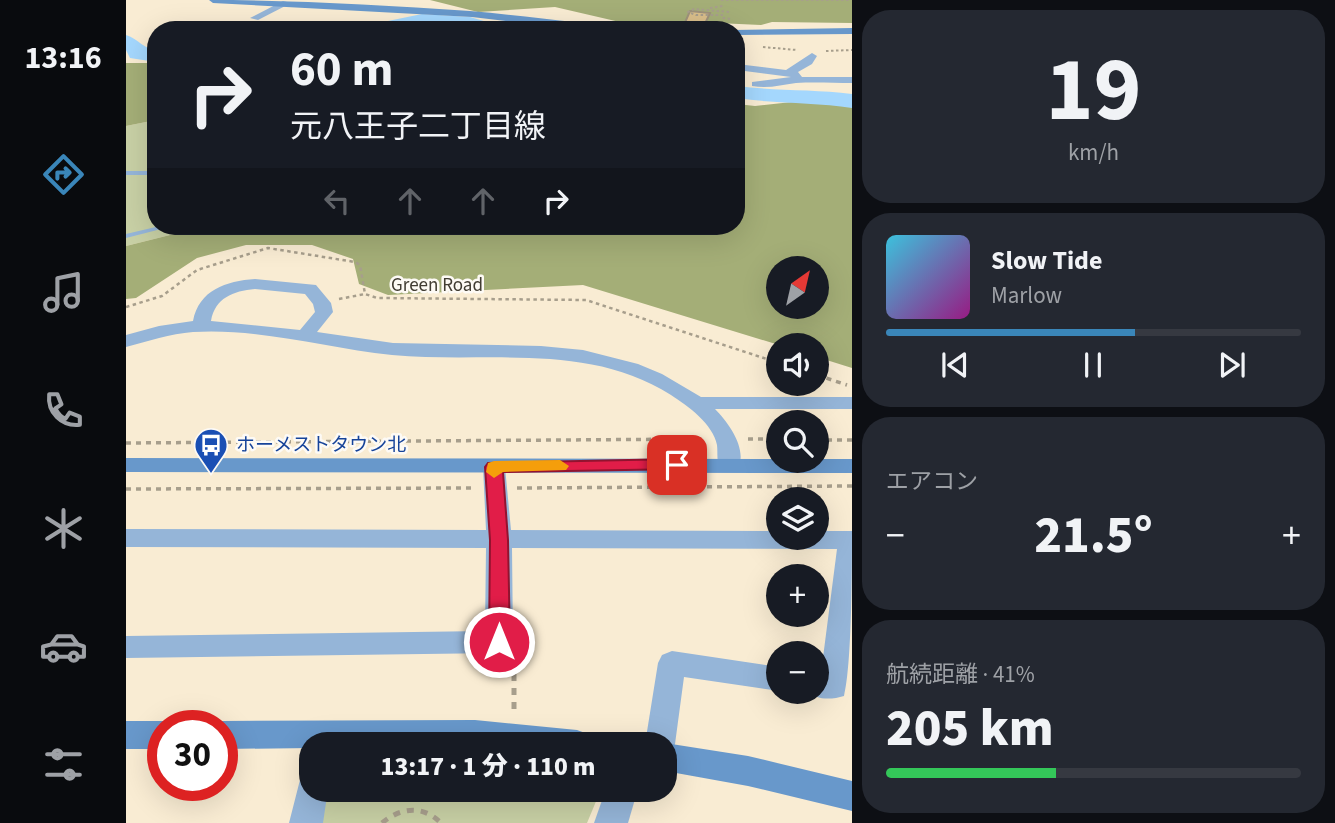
<!DOCTYPE html>
<html lang="ja">
<meta charset="utf-8">
<style>
body{margin:0;font-family:"Source Sans 3","Noto Sans JP",sans-serif;background:#242831;color:#f1f3f6;height:100vh;display:flex;flex-direction:column;font-size:26px;white-space:nowrap}
*{box-sizing:border-box;margin:0}
p{font-size:23px;color:#9ea1a6}
.icon{flex:none;width:38px;height:38px;fill:none;stroke:currentColor;stroke-width:2;stroke-linecap:round;stroke-linejoin:round}
.map{position:relative;flex:1;overflow:hidden}
.details{display:flex;flex-direction:column;gap:10px;padding:10px;background:#0d0f14;width:483px}
.details>*{flex:none}
.banner{position:absolute;left:21px;top:21px;width:598px;height:214px;border-radius:28px;box-shadow:0 7px 28px #0002;background:#171b24;color:#f1f3f6;overflow:hidden}
.needle{width:46px;rotate:34deg}
.controls{position:absolute;left:640px;top:256px;display:grid;gap:14px}
.controls a{display:grid;place-items:center;width:63px;height:63px;border-radius:50%;background:#171b24;box-shadow:0 7px 28px #0002;font-size:35px}
.speed{position:absolute;left:21px;top:710px;display:flex;gap:14px;font-size:35px;font-weight:700;text-align:center}
.speed>*{display:grid;place-content:center;width:91px;height:91px;border-radius:50%;background:#171b24;box-shadow:0 7px 28px #0002;line-height:1}
.speed .limit{border:10px solid #d22;background:#fff;color:#111}
.pin{position:absolute;display:grid;place-items:center;width:60px;height:60px;color:#fff;margin:-30px;border-radius:14px;box-shadow:0 4px 10px #0006}
.me{position:absolute;width:77px;margin:-38px;rotate:0deg;stroke-linejoin:round;filter:drop-shadow(0 0 5px #0008)}
.turn{display:flex;align-items:center;gap:24px;height:147px;padding:0 28px;font-size:32px}
.turn .icon{width:91px;height:91px;stroke-width:2.5}
.turn b{display:block;font-size:49px;line-height:60px}
.lanes{display:flex;align-items:center;height:66px;padding:0 28px;background:#0003;justify-content:center;gap:35px;direction:ltr}
.lanes .off{opacity:.35}
.big{font-size:52px;font-weight:800;line-height:1.1}
.details .widget{flex:1;display:flex;flex-direction:column;justify-content:center;gap:10px;min-width:0;padding:0 24px;border-radius:28px;background:#242831}
.details .dial{align-items:center;gap:0}
.dial b{font-size:91px;line-height:1}
.song{display:flex;align-items:center;gap:21px}
.cover{width:84px;height:84px;border-radius:10px;background:linear-gradient(135deg,hsl(190 70% 55%),hsl(310 70% 35%))}
.played{height:7px;border-radius:4px;background:linear-gradient(90deg,#3a86b9 60%,#363941 60%)}
.keys{display:flex;justify-content:space-around;direction:ltr}
.heat{display:flex;justify-content:space-between;align-items:center;font-size:38px;direction:ltr}
.charge{height:10px;border-radius:5px;background:linear-gradient(90deg,#34c759 41%,#363941 0)}
.trip{position:absolute;left:173px;top:732px;width:378px;height:70px;border-radius:28px;background:#171b24;box-shadow:0 7px 28px #0002;font-weight:800;line-height:70px;text-align:center}
main{display:flex;flex:1;min-height:0}
.tabs{display:flex;flex-direction:column;width:126px;justify-content:space-around;align-items:center;background:#090b0e;color:#9ea1a6}
.tabs .icon{width:49px;height:49px}
.tabs .selected{color:#3a86b9}
.tabs b{font-size:32px;color:#f1f3f6}
.map>svg:first-child{display:block}
.green{fill:#c8d0a5}
.forest{fill:#a4ae77;fill-rule:evenodd}
.lines{fill:none;stroke-linecap:round;stroke-linejoin:round}
.stream{stroke:#86a8c0;stroke-width:2.5}
.river{fill:#a4d7fd;fill-rule:evenodd}
.building{fill:#d9be8a;stroke:#9e927b;stroke-width:2}
.path-far3{stroke:#a79e8c;stroke-width:2;stroke-dasharray:2.5 2.5;stroke-linecap:butt}
.path-far2{stroke:#a79e8c;stroke-width:2.5;stroke-dasharray:3.5 3.5;stroke-linecap:butt}
.path-far1{stroke:#a79e8c;stroke-width:3.5;stroke-dasharray:5 5;stroke-linecap:butt}
.path{stroke:#a79e8c;stroke-width:5;stroke-dasharray:7 7;stroke-linecap:butt}
.lane{fill:#95b5d8;fill-rule:evenodd}
.street{fill:#95b5d8;fill-rule:evenodd}
.secondary{fill:#6898cb;fill-rule:evenodd}
.route{fill:#e11d48;stroke:#92132f;stroke-width:2}
.slow{fill:#f59e0b}
.labels{text-anchor:middle;dominant-baseline:central;stroke-width:5;stroke-linejoin:round;paint-order:stroke}
.street-label{font-size:19px;fill:#413c32;stroke:#fdfaf5}
.transit-label{font-size:19px;fill:#164399;stroke:#fdfaf5;text-anchor:start}
</style>
<main>
<nav class="tabs">
<b>13:16</b>
<svg class="icon selected" aria-label="directions" viewBox="0 0 24 24"><path d="M12 3l9 9-9 9-9-9zM9 14v-3h6M13 9l2 2-2 2"/></svg>
<svg class="icon" aria-label="music" viewBox="0 0 24 24"><path d="M9 18V5l10-2v13"/><circle cx="6" cy="18" r="3"/><circle cx="16" cy="16" r="3"/></svg>
<svg class="icon" aria-label="phone" viewBox="0 0 24 24"><path d="M5 4h4l2 5-3 2q2 4 5 5l2-3 5 2v4C11 20 4 13 5 4z"/></svg>
<svg class="icon" aria-label="climate" viewBox="0 0 24 24"><path d="M12 3v18M4 7l16 10M4 17L20 7"/></svg>
<svg class="icon" aria-label="car" viewBox="0 0 24 24"><path d="M5 17H2v-5l4-1 3-4h7l3 4 3 1v5h-3M9 17h6M6 11h13"/><circle cx="7" cy="17" r="2"/><circle cx="17" cy="17" r="2"/></svg>
<svg class="icon" aria-label="filters" viewBox="0 0 24 24"><path d="M4 7h16M4 17h16"/><circle cx="9" cy="7" r="2"/><circle cx="15" cy="17" r="2"/></svg>
</nav>
<div class="map">
<svg width="726" height="823" viewBox="0 0 726 823">
<rect width="100%" height="100%" fill="#f9ecd3"/>
<!-- green -->
<g class="green">
<polygon points="30,120 30,226 80,226 0,246 0,126"/>
<polygon points="186,789 463,789 471,799 461,823 180,823"/>
</g>
<!-- forest -->
<g class="forest">
<polygon points="304,0 726,0 726,23 646,22 635,25 547,21 511,26 429,7 352,12"/>
<polygon points="0,63 30,63 30,120 0,126"/>
<path d="M 675,101 L 726,104 L 726,368 L 691,357 L 691,345 L 653,345 L 457,285 L 262,295 L 233,284 L 227,259 L 186,245 L 120,245 L 71,258 L 10,298 L 0,299 L 0,246 L 80,226 L 611,226 L 611,104 L 629,106 ZM 653,268 L 691,268 L 691,306 L 653,306 Z"/>
</g>
<g class="lines">
<!-- stream -->
<polyline class="stream" points="0,46 6,45"/>
<!-- river -->
<g class="river">
<polygon points="296,14 344,17 375,26 378,30 352,30 312,24 249,30 262,21"/>
<path d="M 0,35 C 13,39 17,49 30,50 L 30,62 L 4,58 L 0,50 Z"/>
<path d="M 611,86 C 649,91 688,89 726,94 L 726,108 C 688,102 649,104 611,98 Z"/>
</g>
</g>
<!-- building -->
<polygon class="building" points="564,11 584,13 577,28 557,27"/>
<g class="lines">
<!-- path-far3 -->
<g class="path-far3">
<polyline points="595,0 723,0"/>
<polyline points="584,8 597,6"/>
<polyline points="603,12 568,9 562,12 570,15 596,15 596,18 606,19"/>
<polyline points="600,24 588,25 600,27"/>
<polyline points="637,47 671,50"/>
<polyline points="700,51 726,50"/>
</g>
<!-- path-far2 -->
<g class="path-far2">
<polyline points="213,299 239,294"/>
<polyline points="0,307 36,296 71,270 142,248 229,262 234,265 239,294 251,298 460,300 653,363"/>
</g>
<!-- path-far1 -->
<g class="path-far1">
<polyline points="691,375 721,385"/>
<polyline points="622,439 653,439"/>
<polyline points="691,440 726,440"/>
<polyline points="0,443 579,439"/>
<polyline points="391,488 726,486"/>
<polyline points="0,489 348,488"/>
</g>
<!-- path -->
<g class="path">
<polyline points="388,660 388,715"/>
<path d="M 256,823 C 275,807 297,805 315,823"/>
</g>
<!-- lane -->
<g class="lane">
<rect x="0" y="171" width="30" height="4"/>
<polygon points="34,226 47,226 0,238 0,234"/>
</g>
<!-- street -->
<g class="street">
<polygon points="157,1 165,3 132,20 124,18"/>
<path d="M 686,53 L 691,56 L 686,64 L 672,72 L 676,77 L 726,77 L 726,83 C 708,83 688,82 670,83 C 655,85 642,89 626,86 L 626,82 L 665,77 L 611,70 L 611,64 L 660,70 Z"/>
<path d="M 129,279 L 190,285 L 205,303 L 207,312 L 191,332 L 267,343 L 415,346 L 457,350 L 512,364 L 536,374 L 575,397 L 726,397 L 726,409 L 589,409 C 603,423 623,451 611,470 L 603,472 L 595,470 C 590,462 592,454 591,445 C 587,424 562,406 545,395 C 460,341 361,364 266,355 C 200,348 135,328 67,332 C 44,334 22,341 0,347 L 0,335 L 33,326 L 67,321 C 73,290 100,281 129,279 ZM 129,289 L 179,294 L 187,304 L 189,312 L 174,330 L 85,321 C 89,298 107,291 129,289 Z"/>
<path d="M 368,459 L 376,462 L 379,467 L 385,530 L 653,531 L 653,537 L 691,537 L 691,531 L 726,531 C 726,569 726,665 718,696 C 705,700 690,700 680,691 L 691,691 L 691,673 L 695,673 L 711,549 L 386,548 L 387,642 L 383,650 L 373,653 L 0,658 L 0,636 L 359,631 L 360,548 L 0,547 L 0,529 L 360,530 L 357,467 L 360,462 Z"/>
<polygon points="546,651 653,667 653,691 558,677 549,744 545,754 539,756 539,744 519,744 532,663 536,655"/>
<polygon points="186,772 186,789 202,789 197,823 163,823 175,776"/>
<polygon points="480,789 512,789 502,823 468,823"/>
</g>
<!-- secondary -->
<g class="secondary">
<path d="M 83,0 C 170,0 257,5 344,11 C 403,16 461,25 520,27 L 525,30 L 455,30 L 346,17 L 87,3 Z"/>
<polygon points="726,28 726,34 611,35 611,30 608,30"/>
<polygon points="0,458 726,459 726,473 0,472"/>
<polygon points="349,720 451,730 462,734 466,744 186,744 186,748 96,749 96,726 85,726 96,721"/>
<polygon points="0,721 37,721 48,726 37,726 37,749 0,749"/>
<polygon points="539,743 622,756 726,781 726,811 622,786 539,771 539,744 536,744"/>
</g>
</g>
<!-- route -->
<polygon class="route" points="551,459 560,465 557,469 377,472 382,540 384,642 381,648 373,650 366,648 363,642 364,540 359,467 362,463"/>
<!-- slow -->
<polygon class="slow" points="434,460 443,466 440,470 377,472 368,478 360,472 362,463 368,461"/>
<!-- icons -->
<defs>
<symbol id="bus-pin" viewBox="-11 -11 22 30"><path d="M0 17L-7.5 6A9.5 9.5 0 1 1 7.5 6Z" fill="#1a4fb4" stroke="#fdfaf5"/><path d="M-5-6H5V4H4V6H2V4H-2V6H-4V4H-5ZM-3.5-4V0h7V-4ZM-3.5 1.2v1.5H-2V1.2ZM2 1.2v1.5H3.5V1.2Z" fill="#fff"/></symbol>
</defs>
<g fill-rule="evenodd">
<use href="#bus-pin" x="66" y="426" width="38" height="52"/>
</g>
<g class="labels">
<!-- street labels -->
<g class="street-label">
<text x="311" y="285">Green Road</text>
</g>
<!-- transit labels -->
<g class="transit-label">
<text x="110" y="445">ホーメストタウン北</text>
</g>
</g>
</svg>
<div class="controls">
<a><svg class="needle" viewBox="-14 -14 28 28"><path d="M0-13l5 13h-10z" fill="#e53935"/><path d="M0 13l5-13h-10z" fill="#9ea1a6"/></svg></a>
<a><svg class="icon" aria-label="sound" viewBox="0 0 24 24"><path d="M4 9h4l5-4v14l-5-4H4zM17 9q2 3 0 6"/></svg></a>
<a><svg class="icon" aria-label="search" viewBox="0 0 24 24"><circle cx="10" cy="10" r="6"/><path d="M15 15l6 6"/></svg></a>
<a><svg class="icon" aria-label="layers" viewBox="0 0 24 24"><path d="M12 4l9 5-9 5-9-5zM3 14l9 5 9-5"/></svg></a>
<a>+</a>
<a>−</a>
</div>
<div class="speed"><div class="limit">30</div></div>
<div class="pin" style="left:551px;top:465px;background:#d93025"><svg class="icon" aria-label="arrive" viewBox="0 0 24 24"><path d="M6 21V4h12l-3 4 3 4H6"/></svg></div>
<svg class="me" style="left:373px;top:642px" viewBox="-20 -20 40 40"><circle r="17" fill="#e11d48" stroke="#fff" stroke-width="3"/><path d="M0-11L8 9 0 5-8 9z" fill="#fff"/></svg>
<div class="trip">13:17 · 1 分 · 110 m</div>
<div class="banner">
<div class="turn"><svg class="icon" aria-label="right" viewBox="0 0 24 24"><path d="M7 20v-9h11M14 6l5 5-5 5"/></svg><div><b>60 m</b>元八王子二丁目線</div></div>
<div class="lanes"><svg class="icon off" aria-label="left" viewBox="0 0 24 24"><path d="M17 20v-9H6M10 6l-5 5 5 5"/></svg><svg class="icon off" aria-label="ahead" viewBox="0 0 24 24"><path d="M12 20V5M6 11l6-6 6 6"/></svg><svg class="icon off" aria-label="ahead" viewBox="0 0 24 24"><path d="M12 20V5M6 11l6-6 6 6"/></svg><svg class="icon" aria-label="right" viewBox="0 0 24 24"><path d="M7 20v-9h11M14 6l5 5-5 5"/></svg></div>
</div>
</div>
<section class="details">
<div class="widget dial"><b>19</b><p>km/h</p></div>
<div class="widget">
<div class="song"><i class="cover"></i><div><b>Slow Tide</b><p>Marlow</p></div></div>
<div class="played"></div>
<div class="keys"><svg class="icon" aria-label="previous" viewBox="0 0 24 24"><path d="M18 5L8 12l10 7zM5 5v14"/></svg><svg class="icon" aria-label="pause" viewBox="0 0 24 24"><path d="M8 5v14M16 5v14"/></svg><svg class="icon" aria-label="next" viewBox="0 0 24 24"><path d="M6 5l10 7-10 7zM19 5v14"/></svg></div>
</div>
<div class="widget"><p>エアコン</p>
<div class="heat"><a>−</a><b class="big">21.5°</b><a>+</a></div>
</div>
<div class="widget"><p>航続距離 · 41%</p><b class="big">205 km</b><div class="charge"></div></div>
</section>
</main>
